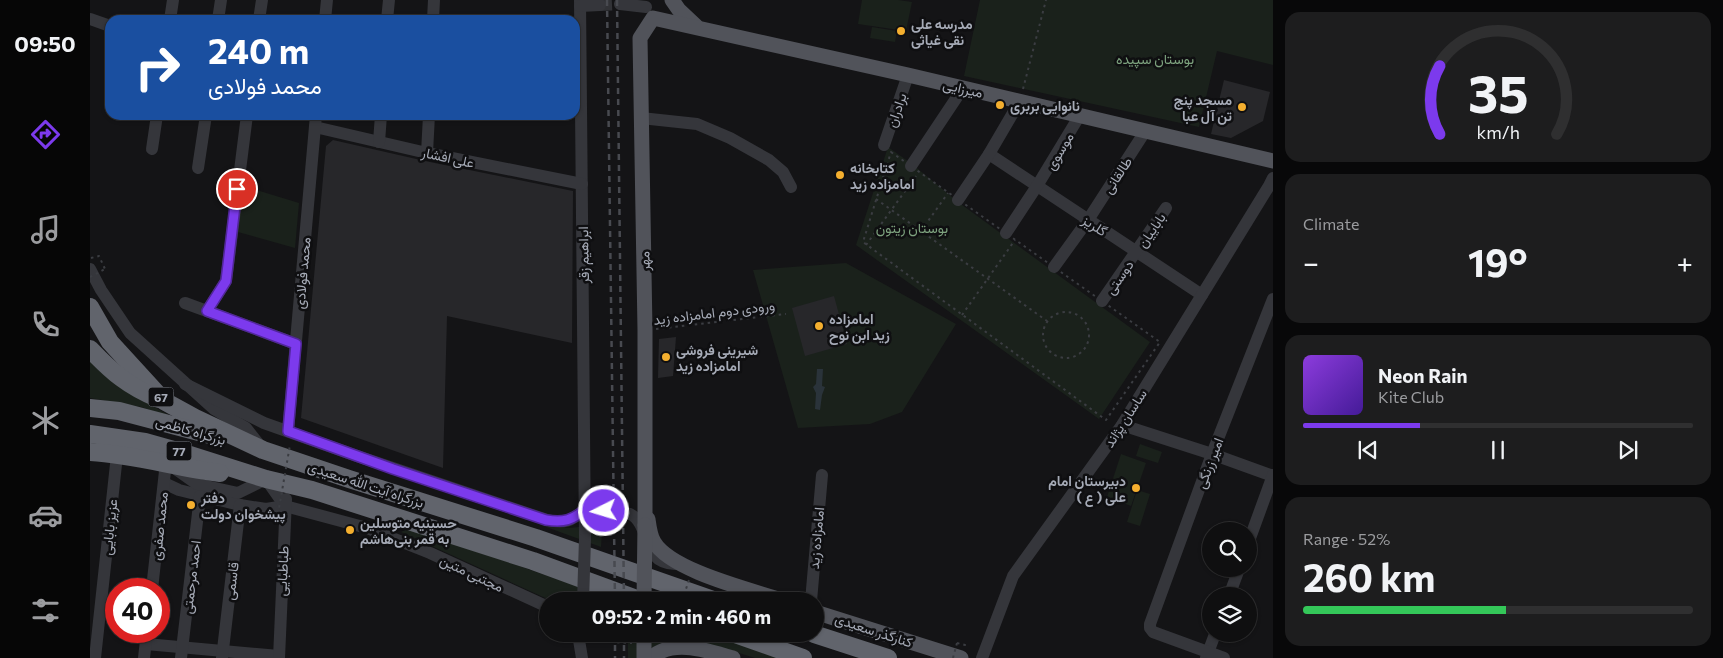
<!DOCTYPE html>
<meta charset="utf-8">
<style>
body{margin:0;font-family:Commissioner,Vazirmatn,sans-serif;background:#1d1d1e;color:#f1f3f6;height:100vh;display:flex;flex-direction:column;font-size:19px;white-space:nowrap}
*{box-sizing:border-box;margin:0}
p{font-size:16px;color:#9b9c9f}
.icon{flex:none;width:28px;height:28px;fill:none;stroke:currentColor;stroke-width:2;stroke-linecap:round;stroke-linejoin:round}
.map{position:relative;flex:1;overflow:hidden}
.panel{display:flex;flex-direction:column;gap:12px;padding:12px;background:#080809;width:450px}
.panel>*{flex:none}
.hud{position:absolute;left:15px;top:15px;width:475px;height:105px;border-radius:15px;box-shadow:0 1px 4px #0004,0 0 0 1px #2f2f30;background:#1a4fa0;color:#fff;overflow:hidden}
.fabs{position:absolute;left:1112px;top:522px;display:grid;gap:10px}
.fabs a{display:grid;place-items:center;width:55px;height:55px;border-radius:50%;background:#0f0f10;box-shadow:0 1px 4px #0004,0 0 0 1px #2f2f30;font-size:25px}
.speed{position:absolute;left:15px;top:578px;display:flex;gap:10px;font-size:25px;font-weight:700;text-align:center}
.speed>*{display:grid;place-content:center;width:65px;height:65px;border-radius:50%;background:#0f0f10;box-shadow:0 1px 4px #0004,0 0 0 1px #2f2f30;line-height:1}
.speed .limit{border:8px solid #d22;background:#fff;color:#111}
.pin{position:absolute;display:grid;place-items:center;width:42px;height:42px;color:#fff;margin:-21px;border:2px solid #fff;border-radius:50%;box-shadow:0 1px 5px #0007}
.me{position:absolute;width:55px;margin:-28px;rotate:265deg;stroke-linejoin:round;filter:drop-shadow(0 0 4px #0008)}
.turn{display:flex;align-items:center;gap:18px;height:105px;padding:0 20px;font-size:22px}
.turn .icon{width:65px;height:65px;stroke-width:2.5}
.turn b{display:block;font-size:35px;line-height:42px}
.big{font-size:38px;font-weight:700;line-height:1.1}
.panel .tile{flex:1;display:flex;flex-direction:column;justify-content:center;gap:8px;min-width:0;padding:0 18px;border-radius:15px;background:#1d1d1e}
.panel .dial{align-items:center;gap:0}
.dial svg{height:130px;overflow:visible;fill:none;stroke:#2f2f30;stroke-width:7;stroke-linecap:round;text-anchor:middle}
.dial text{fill:#f1f3f6;stroke:none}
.song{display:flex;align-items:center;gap:15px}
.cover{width:60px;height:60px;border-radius:8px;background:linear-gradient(135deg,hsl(270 70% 55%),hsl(260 70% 35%))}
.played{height:5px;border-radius:2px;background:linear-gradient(90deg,#7c3aed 30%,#2f2f30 30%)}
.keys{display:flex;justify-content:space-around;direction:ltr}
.heat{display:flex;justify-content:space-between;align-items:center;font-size:28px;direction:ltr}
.charge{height:8px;border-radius:4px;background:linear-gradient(90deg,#34c759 52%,#2f2f30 0)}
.trip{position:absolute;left:449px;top:592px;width:285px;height:50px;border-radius:25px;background:#0f0f10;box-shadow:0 1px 4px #0004,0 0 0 1px #2f2f30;font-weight:700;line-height:50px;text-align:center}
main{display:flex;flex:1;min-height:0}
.tabs{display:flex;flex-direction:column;width:90px;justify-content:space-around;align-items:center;background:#060606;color:#9b9c9f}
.tabs .icon{width:35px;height:35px}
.tabs .on{color:#7c3aed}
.tabs b{font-size:22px;color:#f1f3f6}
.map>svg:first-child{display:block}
.green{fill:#1a211b}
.water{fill:#2a333a}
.building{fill:#27272a}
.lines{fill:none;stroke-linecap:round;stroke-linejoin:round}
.minor-tunnel{stroke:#313236;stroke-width:12;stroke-dasharray:12 6;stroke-linecap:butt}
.path{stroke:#3b3d42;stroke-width:2;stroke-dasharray:2.5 4;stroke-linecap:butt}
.minor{stroke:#35363b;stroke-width:12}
.major{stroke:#51535a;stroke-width:15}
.highway{stroke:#61646c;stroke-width:18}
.rail{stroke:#484a50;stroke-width:2.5;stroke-dasharray:6 5;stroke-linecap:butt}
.path-bridge{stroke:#3b3d42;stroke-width:2;stroke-dasharray:2.5 4;stroke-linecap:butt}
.minor-bridge{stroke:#35363b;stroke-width:12}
.major-bridge{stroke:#51535a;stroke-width:15}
.route-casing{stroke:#51269a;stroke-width:12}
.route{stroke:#7c3aed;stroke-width:9}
.poi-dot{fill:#f4af2f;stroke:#0f0f11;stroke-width:2}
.labels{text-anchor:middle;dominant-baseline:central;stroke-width:5;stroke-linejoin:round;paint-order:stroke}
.shield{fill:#0f0f11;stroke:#797c85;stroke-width:1}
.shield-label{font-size:12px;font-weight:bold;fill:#a6abb7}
.poi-label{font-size:14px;font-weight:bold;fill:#a6abb7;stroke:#0f0f11;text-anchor:start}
.park-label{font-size:14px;fill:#7da27e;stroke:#0f0f11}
.street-label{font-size:14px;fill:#a6abb7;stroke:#0f0f11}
</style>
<main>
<nav class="tabs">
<b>09:50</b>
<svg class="icon on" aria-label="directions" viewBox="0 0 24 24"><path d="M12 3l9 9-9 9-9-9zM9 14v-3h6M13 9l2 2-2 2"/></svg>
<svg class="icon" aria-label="music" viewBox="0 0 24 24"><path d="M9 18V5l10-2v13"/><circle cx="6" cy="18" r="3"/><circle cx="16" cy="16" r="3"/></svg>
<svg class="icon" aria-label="phone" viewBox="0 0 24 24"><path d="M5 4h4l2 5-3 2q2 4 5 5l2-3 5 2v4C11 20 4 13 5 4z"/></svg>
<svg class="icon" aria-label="climate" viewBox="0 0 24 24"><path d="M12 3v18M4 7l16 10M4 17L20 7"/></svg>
<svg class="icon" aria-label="car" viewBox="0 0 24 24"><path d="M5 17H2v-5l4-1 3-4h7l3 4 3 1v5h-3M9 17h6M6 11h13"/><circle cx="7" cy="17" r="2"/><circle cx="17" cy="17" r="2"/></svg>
<svg class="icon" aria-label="filters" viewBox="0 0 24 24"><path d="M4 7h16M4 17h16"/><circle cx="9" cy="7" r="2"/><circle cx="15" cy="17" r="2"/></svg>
</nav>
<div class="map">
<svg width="1183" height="658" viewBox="0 0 1183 658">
<rect width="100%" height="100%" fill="#141416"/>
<!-- green -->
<g class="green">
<polygon points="772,0 808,0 822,2 816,31 768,24"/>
<polygon points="890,0 1183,0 1183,65 1127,51 1109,127 874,76"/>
<polygon points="782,27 807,31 805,42 780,38"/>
<polygon points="798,147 822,164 868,202 1060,342 1009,419 766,245"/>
<polygon points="153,186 209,203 205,248 148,232"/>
<polygon points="756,263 866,324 812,412 780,424 708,428 663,270"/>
<polygon points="0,359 50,399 84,418 51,407 0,398"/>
<polygon points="1050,444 1072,452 1068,463 1046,456"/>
<polygon points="1031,454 1056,463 1041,506 1017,497"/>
<polygon points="1047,490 1060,494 1050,526 1037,522"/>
<path d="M 513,518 L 511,547 L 448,524 C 473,529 490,531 513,518 Z"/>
<polygon points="317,529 418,562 495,589 494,594 511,601 462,601 311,532"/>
<polygon points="538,634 624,634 699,658 665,658 630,647 585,642 567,645 549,658 538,658"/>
</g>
<!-- water -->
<polygon class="water" points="727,369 733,369 732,386 735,387 732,395 730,410 725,409 726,393 723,387 726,384"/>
<!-- building -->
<g class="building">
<polygon points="1134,80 1180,92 1173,121 1141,138 1121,134"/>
<polygon points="243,140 335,161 483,191 482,343 357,316 353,468 211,418 236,146"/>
<polygon points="744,296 757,344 715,356 702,308"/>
<polygon points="586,337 583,376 568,378 569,339"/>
</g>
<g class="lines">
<!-- minor-tunnel -->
<polyline class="minor-tunnel" points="510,5 530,4"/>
<!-- path -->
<g class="path">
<polyline points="933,89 956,0"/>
<polygon points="801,152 1070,342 1016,420 773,242"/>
<polyline points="786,199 957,321"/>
<polyline points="831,231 858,193"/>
<polyline points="776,245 826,176"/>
<polyline points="1,258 9,256 15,269"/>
<circle cx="976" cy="335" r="23"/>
<polyline points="872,315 925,240"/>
<polyline points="566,329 696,314"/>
<polyline points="867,643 875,645 875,646"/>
</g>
<!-- minor -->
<g class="minor">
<polyline points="490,0 495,539"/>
<polyline points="530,4 556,7"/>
<polyline points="490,6 510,5"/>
<polyline points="0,19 20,26"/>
<polyline points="80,20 83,0"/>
<polyline points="128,20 131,0"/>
<polyline points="169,20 172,0"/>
<polyline points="235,20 237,0"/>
<polyline points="297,20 299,0"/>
<polyline points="343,20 344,0"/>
<polyline points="551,118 607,124 640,138 679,160 693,172 701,187"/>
<polyline points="225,127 337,153 492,184"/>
<polyline points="289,142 291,115"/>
<polyline points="794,145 818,75"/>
<polyline points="62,149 67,115"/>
<polyline points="337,153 339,115"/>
<polyline points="899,154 1112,295"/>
<polyline points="821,166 873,88"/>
<polyline points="108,168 116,115"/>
<polyline points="868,200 899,154 930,101"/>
<polyline points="916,233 947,186 990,115"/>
<polyline points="964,267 998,220 1056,130"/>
<polyline points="0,269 11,290 40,333 124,409 156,428 171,447"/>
<polyline points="1012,301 1076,208"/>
<polyline points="95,303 206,344"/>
<polyline points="117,311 136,281 157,115"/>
<path d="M 95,384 L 174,423 L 267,456 L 457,520 C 475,524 481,521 496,509 L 540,514 C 562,525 550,563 585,564"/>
<polyline points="1032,425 1122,454 1183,476"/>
<polyline points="198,431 226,115"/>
<polyline points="74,483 89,490 150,505 176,509 195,506"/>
<polyline points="1159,541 1183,475"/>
<polyline points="62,589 76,462 107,484 148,493 176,479 195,506 277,528 340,553 458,607"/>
<polyline points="1139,596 1149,569"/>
<polyline points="721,601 732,475"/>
<polyline points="488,634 492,658"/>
<polyline points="56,644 189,656"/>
<polyline points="5,658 27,455"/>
<polyline points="54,658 57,631"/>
<polyline points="91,658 110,496"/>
<polyline points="132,658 150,505"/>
<polyline points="189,658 196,499"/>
<polyline points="892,658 923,576 1032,425 1179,186 1183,178"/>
<polyline points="1116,658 1125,634"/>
<polyline points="1134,658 1063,632 1060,628 1060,624 1122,454 1183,299"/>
</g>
<!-- major -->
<g class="major">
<polyline points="582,0 589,10 606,26"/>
<path d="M 558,519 C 559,526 560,536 564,542 C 581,571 662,590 694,601"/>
<polyline points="555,525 555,330 550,38 563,18 818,75 1183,161"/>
<polyline points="725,612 871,658"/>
<path d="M 561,658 C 583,638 618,651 643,658"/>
</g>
<!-- highway -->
<g class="highway">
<polyline points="0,307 20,342 74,401 105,418 173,450 259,479 446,538 626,601"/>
<path d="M 0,349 C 23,373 38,386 69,399"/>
<polyline points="0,408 29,411 124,436"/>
<polyline points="0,434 55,442 94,453 176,479 222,490 443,561 552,601"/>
<path d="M 0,452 C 44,454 87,468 130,473"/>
<polyline points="645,634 713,658"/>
<polyline points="724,634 798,658"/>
</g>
<!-- rail -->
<g class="rail">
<polyline points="517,0 525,601"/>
<polyline points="527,0 534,601"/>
<polyline points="525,634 525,658"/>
<polyline points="534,634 534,658"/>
</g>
<!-- path-bridge -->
<g class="path-bridge">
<polyline points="0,277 15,269"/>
<polyline points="188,514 200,445"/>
<polyline points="592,601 600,577"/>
<polyline points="501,641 542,643"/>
<polyline points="863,658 867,643"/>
</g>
<!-- minor-bridge -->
<polyline class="minor-bridge" points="493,601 495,539"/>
<!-- major-bridge -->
<g class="major-bridge">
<polyline points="554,601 555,525"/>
<polyline points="554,658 554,634"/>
</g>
</g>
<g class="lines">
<defs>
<path id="route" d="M 147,189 L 136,281 L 117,311 L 206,344 L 198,431 L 303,469 L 456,520 C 474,523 482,520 496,509 L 514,511"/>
</defs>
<!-- route casing -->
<use href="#route" class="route-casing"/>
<!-- route -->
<use href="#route" class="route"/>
</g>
<!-- markers -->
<g class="poi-dot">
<circle cx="811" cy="31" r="5"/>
<circle cx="910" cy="105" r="5"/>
<circle cx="1152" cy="107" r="5"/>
<circle cx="750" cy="175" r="5"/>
<circle cx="729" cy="326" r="5"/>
<circle cx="576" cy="357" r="5"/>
<circle cx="1046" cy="488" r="5"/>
<circle cx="101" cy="505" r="5"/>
<circle cx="260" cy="530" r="5"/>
</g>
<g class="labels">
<!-- shield labels -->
<g class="shield">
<rect x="58.5" y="387.5" width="25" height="19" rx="4"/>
<rect x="76.5" y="441.5" width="25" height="19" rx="4"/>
</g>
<g class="shield-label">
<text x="71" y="397">67</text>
<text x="89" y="451">77</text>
</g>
<!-- poi labels -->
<g class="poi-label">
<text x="821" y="23">مدرسه علی<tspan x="821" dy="16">نقی غیاثی</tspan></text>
<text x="1142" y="99" text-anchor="end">مسجد پنج<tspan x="1142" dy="16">تن آل عبا</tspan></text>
<text x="920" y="105">نانوایی بربری</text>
<text x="760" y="167">کتابخانه<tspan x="760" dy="16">امامزاده زید</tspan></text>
<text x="739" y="318">امامزاده<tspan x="739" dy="16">زید ابن نوح</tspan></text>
<text x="586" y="349">شیرینی فروشی<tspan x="586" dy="16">امامزاده زید</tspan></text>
<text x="1036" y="480" text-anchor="end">دبیرستان امام<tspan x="1036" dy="16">علی ( ع )</tspan></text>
<text x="111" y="497">دفتر<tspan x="111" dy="16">پیشخوان دولت</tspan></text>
<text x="270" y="522">حسینیه متوسلین<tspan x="270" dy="16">به قمر بنی‌هاشم</tspan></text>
</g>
<!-- park labels -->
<g class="park-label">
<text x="1065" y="58">بوستان سپیده</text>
<text x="822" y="227">بوستان زیتون</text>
</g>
<!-- street labels -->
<g class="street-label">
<text transform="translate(873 88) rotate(13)">میرزایی</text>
<text transform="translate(806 110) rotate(-71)">برادران</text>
<text transform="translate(969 151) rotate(-59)">موسوی</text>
<text transform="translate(358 157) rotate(12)">علی افشار</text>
<text transform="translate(1027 175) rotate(-57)">طالقانی</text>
<text transform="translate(1005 225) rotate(33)">گلریز</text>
<text transform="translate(1061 230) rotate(-56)">باباییان</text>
<text transform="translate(493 255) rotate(-91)">ابراهیم زقر</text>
<text transform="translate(554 261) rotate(-91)">مهر</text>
<text transform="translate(212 273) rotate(-85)">محمد فولادی</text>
<text transform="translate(1029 277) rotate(-55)">دوستی</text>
<text transform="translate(624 312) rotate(-7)">ورودی دوم امامزاده زید</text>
<text transform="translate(1035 418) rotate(-57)">ساسان پژاند</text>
<text transform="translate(101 430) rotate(16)">بزرگراه کاظمی</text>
<text transform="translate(1119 463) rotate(-69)">امیر زرنگی</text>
<text transform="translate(276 484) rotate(18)">بزرگراه آیت الله سعیدی</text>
<text transform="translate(69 526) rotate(-84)">محمد صفری</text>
<text transform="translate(19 527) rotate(-84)">عزیز بابایی</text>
<text transform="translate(726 538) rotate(-85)">امامزاده زید</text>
<text transform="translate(192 571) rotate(-87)">طباطبایی</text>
<text transform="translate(382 573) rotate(25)">مجتبی متین</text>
<text transform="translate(101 577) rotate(-83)">احمد مرحمتی</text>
<text transform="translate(141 581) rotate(-83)">قاسمی</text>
<text transform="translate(784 630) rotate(18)">کنارگذر سعیدی</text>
</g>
</g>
</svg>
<div class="fabs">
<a><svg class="icon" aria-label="search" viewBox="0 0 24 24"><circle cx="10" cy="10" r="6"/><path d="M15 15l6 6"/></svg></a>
<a><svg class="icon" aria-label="layers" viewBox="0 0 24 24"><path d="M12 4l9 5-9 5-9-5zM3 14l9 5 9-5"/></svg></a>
</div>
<div class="speed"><div class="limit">40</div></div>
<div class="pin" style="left:147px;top:189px;background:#d93025"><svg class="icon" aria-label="arrive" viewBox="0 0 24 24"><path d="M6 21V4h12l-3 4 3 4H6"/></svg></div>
<svg class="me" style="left:514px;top:511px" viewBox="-20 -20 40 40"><circle r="17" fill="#7c3aed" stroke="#fff" stroke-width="3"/><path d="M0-11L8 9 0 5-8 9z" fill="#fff"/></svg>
<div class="trip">09:52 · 2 min · 460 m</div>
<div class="hud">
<div class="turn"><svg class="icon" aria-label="right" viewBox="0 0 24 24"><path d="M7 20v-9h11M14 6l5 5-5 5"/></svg><div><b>240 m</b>محمد فولادی</div></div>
</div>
</div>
<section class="panel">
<div class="tile dial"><svg viewBox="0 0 100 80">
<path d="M14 69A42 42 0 1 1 86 69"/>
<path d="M14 69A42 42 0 0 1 14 27" stroke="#7c3aed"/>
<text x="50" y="56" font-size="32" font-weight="700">35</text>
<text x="50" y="72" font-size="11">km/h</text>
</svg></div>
<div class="tile"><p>Climate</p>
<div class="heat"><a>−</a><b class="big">19°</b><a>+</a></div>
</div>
<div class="tile">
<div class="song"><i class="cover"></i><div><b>Neon Rain</b><p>Kite Club</p></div></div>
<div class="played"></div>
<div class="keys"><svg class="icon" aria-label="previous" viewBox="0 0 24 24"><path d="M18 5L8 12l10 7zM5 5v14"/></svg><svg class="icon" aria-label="pause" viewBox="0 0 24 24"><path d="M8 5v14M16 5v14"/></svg><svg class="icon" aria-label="next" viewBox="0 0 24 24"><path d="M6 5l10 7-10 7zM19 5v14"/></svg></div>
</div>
<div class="tile"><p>Range · 52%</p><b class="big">260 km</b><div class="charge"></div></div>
</section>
</main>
